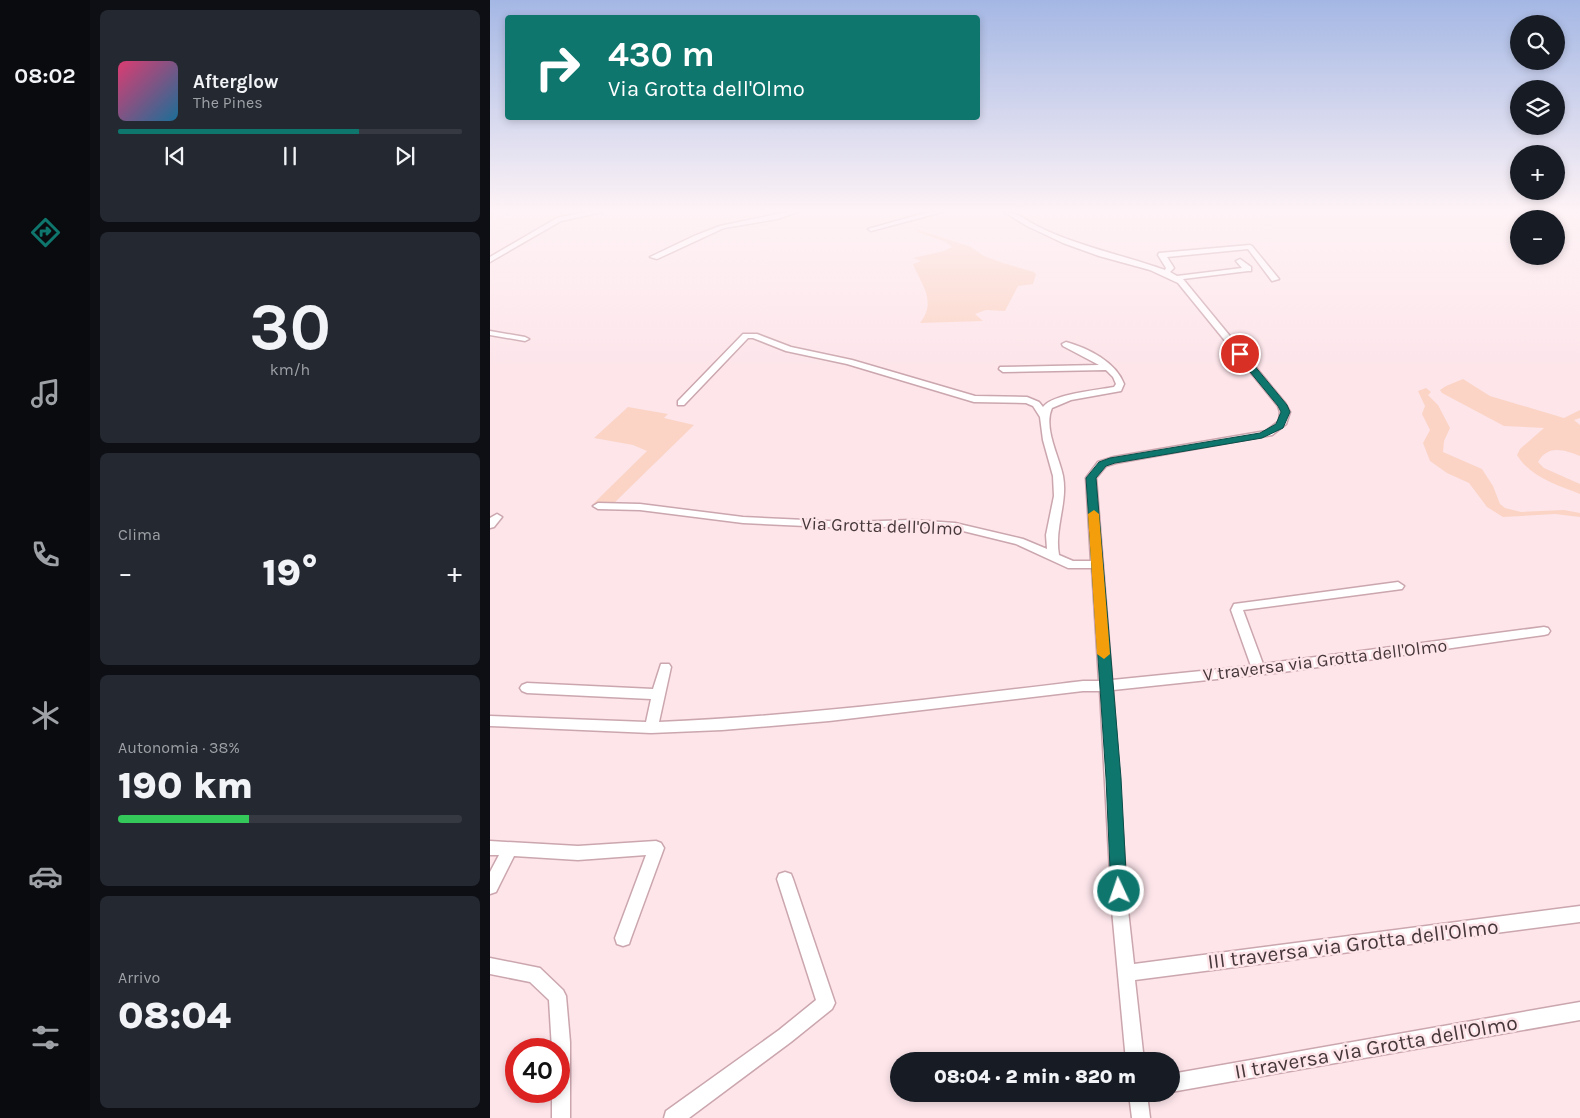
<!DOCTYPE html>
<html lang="it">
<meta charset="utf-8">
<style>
body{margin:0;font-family:Karla,sans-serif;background:#242831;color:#f1f3f6;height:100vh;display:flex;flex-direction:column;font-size:19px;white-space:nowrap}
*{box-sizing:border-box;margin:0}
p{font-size:16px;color:#9ea1a6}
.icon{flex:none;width:28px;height:28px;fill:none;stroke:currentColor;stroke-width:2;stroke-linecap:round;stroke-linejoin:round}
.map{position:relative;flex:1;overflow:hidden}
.side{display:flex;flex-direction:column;gap:10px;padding:10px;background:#0d0f14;width:400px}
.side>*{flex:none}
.guide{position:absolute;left:15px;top:15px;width:475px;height:105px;border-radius:5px;box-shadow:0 2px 8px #0003;background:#0f766e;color:#fff;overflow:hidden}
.tools{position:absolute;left:1020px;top:15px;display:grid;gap:10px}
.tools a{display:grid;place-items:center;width:55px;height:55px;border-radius:50%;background:#171b24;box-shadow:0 2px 8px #0003;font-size:25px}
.speed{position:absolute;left:15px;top:1038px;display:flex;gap:10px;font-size:25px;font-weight:700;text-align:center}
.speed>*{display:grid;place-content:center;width:65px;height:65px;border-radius:50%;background:#171b24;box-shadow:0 2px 8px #0003;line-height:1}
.speed .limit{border:8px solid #d22;background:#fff;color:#111}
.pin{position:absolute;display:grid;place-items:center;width:42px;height:42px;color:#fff;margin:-21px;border:2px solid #fff;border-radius:50%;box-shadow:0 1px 5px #0007}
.me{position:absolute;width:55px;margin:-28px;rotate:357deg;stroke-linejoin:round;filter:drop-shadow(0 0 4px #0008)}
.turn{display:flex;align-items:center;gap:18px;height:105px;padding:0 20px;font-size:22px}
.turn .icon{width:65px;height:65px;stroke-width:2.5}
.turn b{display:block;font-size:35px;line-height:42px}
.big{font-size:38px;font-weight:800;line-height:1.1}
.side .card{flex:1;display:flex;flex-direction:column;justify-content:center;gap:8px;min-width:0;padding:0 18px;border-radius:8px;background:#242831}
.side .dial{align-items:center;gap:0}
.dial b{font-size:65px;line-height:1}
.song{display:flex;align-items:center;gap:15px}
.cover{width:60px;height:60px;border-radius:8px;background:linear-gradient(135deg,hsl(340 70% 55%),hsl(200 70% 35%))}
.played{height:5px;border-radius:2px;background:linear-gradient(90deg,#0f766e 70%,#363941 70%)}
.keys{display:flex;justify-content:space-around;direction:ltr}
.heat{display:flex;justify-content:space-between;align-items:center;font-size:28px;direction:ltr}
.charge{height:8px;border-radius:4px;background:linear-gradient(90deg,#34c759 38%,#363941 0)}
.trip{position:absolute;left:400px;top:1052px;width:290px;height:50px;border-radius:25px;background:#171b24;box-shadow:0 2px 8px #0003;font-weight:800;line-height:50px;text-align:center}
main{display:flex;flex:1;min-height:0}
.menu{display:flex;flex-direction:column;width:90px;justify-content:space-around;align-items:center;background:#090b0e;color:#9ea1a6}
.menu .icon{width:35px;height:35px}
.menu .active{color:#0f766e}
.menu b{font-size:22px;color:#f1f3f6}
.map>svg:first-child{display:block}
.green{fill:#fbd4c5}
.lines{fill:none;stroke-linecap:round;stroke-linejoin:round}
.minor-casing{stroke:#cba6ae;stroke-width:3}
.minor{fill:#fff;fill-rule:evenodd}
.route{fill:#0f766e;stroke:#0a4d48}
.slow{fill:#f59e0b}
.labels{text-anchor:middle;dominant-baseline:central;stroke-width:5;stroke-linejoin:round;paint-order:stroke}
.street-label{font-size:18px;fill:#46373a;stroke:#fde5ea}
.near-street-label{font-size:21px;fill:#46373a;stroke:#fde5ea}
</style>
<main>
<nav class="menu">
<b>08:02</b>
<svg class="icon active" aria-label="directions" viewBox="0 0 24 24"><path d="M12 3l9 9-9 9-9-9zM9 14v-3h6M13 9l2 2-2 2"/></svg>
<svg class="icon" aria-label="music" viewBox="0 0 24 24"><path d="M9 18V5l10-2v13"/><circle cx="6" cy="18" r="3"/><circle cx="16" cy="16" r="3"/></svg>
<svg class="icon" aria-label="phone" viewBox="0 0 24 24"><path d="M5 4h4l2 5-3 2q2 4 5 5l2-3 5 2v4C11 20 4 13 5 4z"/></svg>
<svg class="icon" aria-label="climate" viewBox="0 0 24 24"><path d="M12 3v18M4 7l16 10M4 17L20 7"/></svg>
<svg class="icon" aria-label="car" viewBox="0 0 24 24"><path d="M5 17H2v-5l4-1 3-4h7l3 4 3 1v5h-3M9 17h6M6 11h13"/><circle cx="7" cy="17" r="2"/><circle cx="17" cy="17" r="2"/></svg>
<svg class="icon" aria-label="filters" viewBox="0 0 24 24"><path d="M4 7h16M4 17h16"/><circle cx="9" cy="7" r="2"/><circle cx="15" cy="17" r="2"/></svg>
</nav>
<section class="side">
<div class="card">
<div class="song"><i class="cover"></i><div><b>Afterglow</b><p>The Pines</p></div></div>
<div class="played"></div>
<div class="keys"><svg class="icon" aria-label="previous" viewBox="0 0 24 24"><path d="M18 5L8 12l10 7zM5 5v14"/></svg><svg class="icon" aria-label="pause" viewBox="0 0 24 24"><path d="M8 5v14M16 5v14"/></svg><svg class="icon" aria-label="next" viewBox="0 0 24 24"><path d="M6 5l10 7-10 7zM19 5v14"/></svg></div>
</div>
<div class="card dial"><b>30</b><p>km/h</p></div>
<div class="card"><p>Clima</p>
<div class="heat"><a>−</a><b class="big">19°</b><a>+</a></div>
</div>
<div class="card"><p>Autonomia · 38%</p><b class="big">190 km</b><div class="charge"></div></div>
<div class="card"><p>Arrivo</p><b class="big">08:04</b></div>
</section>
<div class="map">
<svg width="1090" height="1118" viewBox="0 0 1090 1118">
<rect width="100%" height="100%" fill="#fde5ea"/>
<!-- green -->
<g class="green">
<path d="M 426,229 L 481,247 L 494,256 L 513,263 L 544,272 L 546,274 L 543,284 L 528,286 L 515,311 L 496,310 L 485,314 L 493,321 L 430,323 C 447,301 432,286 423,264 L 431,261 L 423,258 L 454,251 L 462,247 L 456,242 L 428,232 Z"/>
<path d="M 973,379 L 1000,396 L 1074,418 L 1090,410 L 1090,418 L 1084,420 L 1090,425 L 1090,456 C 1075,450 1058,444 1048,462 L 1054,468 L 1090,484 L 1090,494 C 1067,485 1040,477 1027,455 L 1030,449 L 1054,428 L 1014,426 L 952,393 L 950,390 L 956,386 Z"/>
<polygon points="936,388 941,392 938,395 948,405 960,428 954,441 953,452 992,469 1003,486 1010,504 1015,508 1031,512 1074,510 1090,513 1090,517 1065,514 1013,517 997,507 979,483 957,473 940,461 933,443 940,430 932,414 935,406 928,391"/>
<polygon points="138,407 178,414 174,418 204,425 122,505 103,504 157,451 143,445 104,438"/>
</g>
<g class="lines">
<defs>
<g id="minor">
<polygon points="95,212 112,212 71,221 0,262 0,257 67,218"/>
<polygon points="297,212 308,212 287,219 234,228 167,259 160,257 204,236 230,226"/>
<polygon points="439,212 452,212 381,231 378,229"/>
<path d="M 514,212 C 527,212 538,222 549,227 C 590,247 633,255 675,270 L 676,268 L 668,255 L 669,253 L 760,245 L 762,246 L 789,279 L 782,281 L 758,249 L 677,257 L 684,268 L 680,272 L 687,276 L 752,268 L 746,261 L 750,259 L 761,267 L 761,271 L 758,271 L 693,279 L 795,403 L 800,412 L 796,424 L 782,435 L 626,463 L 616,466 L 606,478 L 622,680 L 761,666 L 741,610 L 744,604 L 908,582 L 914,586 L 912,589 L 753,610 L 773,664 L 1054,627 L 1058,628 L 1060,631 L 1058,634 L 1054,635 L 793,672 L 623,690 L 638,910 L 644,964 L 1090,906 L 1090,922 L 645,980 L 654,1061 L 636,1061 L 622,910 L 610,691 L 593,691 L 339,721 L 232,730 L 161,733 L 0,726 L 0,716 L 156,722 L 161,699 L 37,693 L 32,691 L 30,688 L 32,685 L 37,683 L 163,689 L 171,664 L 179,664 L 181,667 L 169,722 C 311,716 452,698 593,681 L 609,681 L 602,568 L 578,568 L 526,544 L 465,529 L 422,526 L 359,528 L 253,523 L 150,510 L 108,509 L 103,506 L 108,503 L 150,504 L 253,517 L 359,522 L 422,520 L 465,523 L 533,539 L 557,549 L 556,535 L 564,496 L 563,476 L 553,440 L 550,417 L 543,406 L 536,403 L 484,402 L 357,364 L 296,351 L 263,338 L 258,338 L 194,405 L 188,405 L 188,401 L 253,334 L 267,334 L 301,347 L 362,360 L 485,396 L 537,397 L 549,402 L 553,407 C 562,394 608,390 624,387 L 626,384 L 623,377 L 616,370 L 513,372 L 509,369 L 510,367 L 609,365 L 573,346 L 572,344 L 576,342 C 598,348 626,362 634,384 L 631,391 L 581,400 L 562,408 C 553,428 569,456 573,476 C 578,503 564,528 569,555 L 583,561 L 601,561 L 596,478 L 608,462 L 624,457 L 776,431 L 789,421 L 790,412 L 788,406 L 688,283 L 660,270 L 609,256 L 573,243 L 537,226 Z"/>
<polygon points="0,331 35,337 39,339 35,341 0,335"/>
<polygon points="7,514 12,517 4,527 0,528 0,518"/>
<polygon points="0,841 88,846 166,841 171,843 174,848 141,938 139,944 133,946 127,944 125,938 156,855 88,860 24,856 6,892 0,894 0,872 9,855 0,855"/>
<polygon points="295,872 301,874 303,879 345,1003 342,1009 301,1042 199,1118 174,1118 176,1111 289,1030 326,1000 287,879 289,874"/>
<polygon points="0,958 50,968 73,990 76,996 80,1042 80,1118 62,1118 62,1091 69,1091 69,1049 62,1049 59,1000 40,982 0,974"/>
<polygon points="1090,1002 1090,1020 681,1092 681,1074"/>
<polygon points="639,1094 657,1094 660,1118 642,1118"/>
</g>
</defs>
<!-- minor casing -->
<use href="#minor" class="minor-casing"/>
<!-- minor -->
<use href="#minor" class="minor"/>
</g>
<!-- sky -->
<linearGradient id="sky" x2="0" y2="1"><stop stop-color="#a4b7e4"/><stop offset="0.57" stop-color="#fef3f6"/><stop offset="1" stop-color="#fef3f6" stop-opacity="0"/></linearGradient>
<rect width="1090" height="369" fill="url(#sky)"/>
<!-- route -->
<polygon class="route" points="747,352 753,352 797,405 800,412 793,428 772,438 625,463 616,466 606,478 631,778 637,891 635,896 629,898 623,896 621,891 616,778 596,478 609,462 620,458 770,433 786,424 791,412 788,406 747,356"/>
<!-- slow -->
<polygon class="slow" points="604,510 609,514 620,654 614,659 607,654 598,514"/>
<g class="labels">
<!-- street labels -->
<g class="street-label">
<text transform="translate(392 526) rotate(2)">Via Grotta dell'Olmo</text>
<text transform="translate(835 660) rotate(-7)">V traversa via Grotta dell'Olmo</text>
</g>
<!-- near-street labels -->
<g class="near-street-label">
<text transform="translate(863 944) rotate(-7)">III traversa via Grotta dell'Olmo</text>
<text transform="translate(886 1047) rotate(-10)">II traversa via Grotta dell'Olmo</text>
</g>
</g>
</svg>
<div class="tools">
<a><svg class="icon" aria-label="search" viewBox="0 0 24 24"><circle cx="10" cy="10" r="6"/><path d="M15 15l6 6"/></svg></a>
<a><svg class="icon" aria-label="layers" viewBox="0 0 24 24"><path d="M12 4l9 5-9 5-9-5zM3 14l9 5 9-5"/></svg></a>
<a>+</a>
<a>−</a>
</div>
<div class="speed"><div class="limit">40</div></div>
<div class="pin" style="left:750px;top:354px;background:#d93025"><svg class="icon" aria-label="arrive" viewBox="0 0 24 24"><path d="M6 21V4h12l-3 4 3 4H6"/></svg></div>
<svg class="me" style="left:629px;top:891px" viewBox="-20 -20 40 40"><circle r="17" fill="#0f766e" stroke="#fff" stroke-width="3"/><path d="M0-11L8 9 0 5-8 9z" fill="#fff"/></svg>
<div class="trip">08:04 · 2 min · 820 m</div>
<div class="guide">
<div class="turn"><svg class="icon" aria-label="right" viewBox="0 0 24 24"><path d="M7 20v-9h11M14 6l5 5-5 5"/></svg><div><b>430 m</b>Via Grotta dell'Olmo</div></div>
</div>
</div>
</main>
